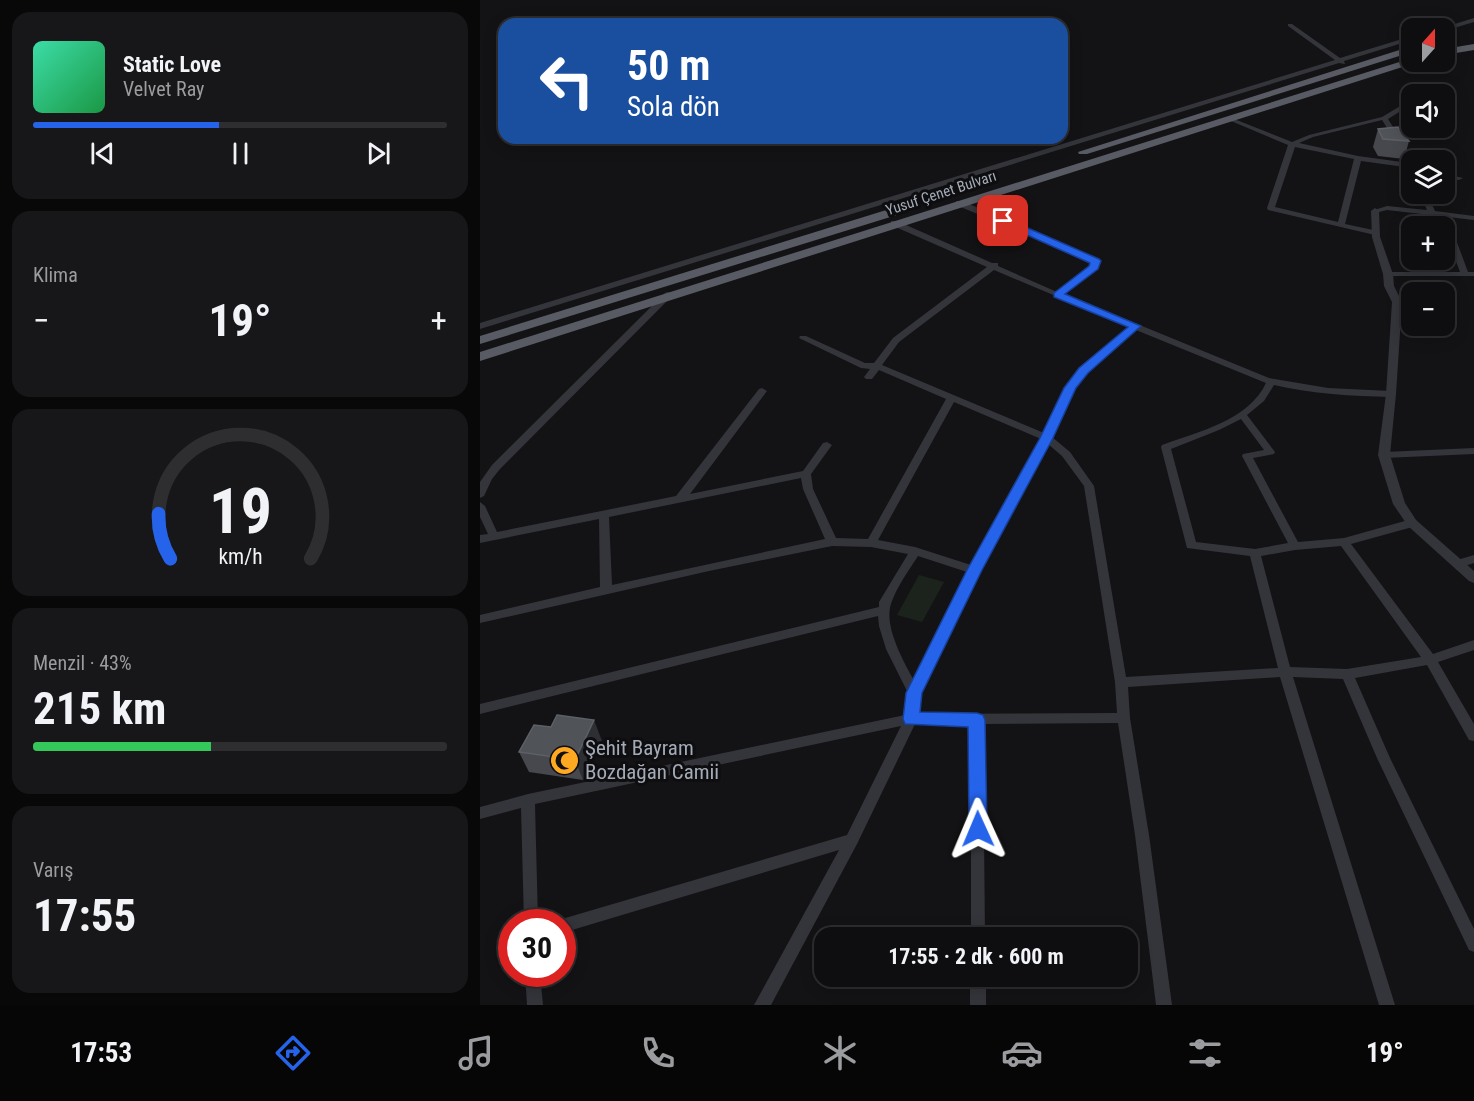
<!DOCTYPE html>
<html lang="tr">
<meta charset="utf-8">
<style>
body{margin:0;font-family:"Roboto Condensed",sans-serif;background:#171719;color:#f1f3f6;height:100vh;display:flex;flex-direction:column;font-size:22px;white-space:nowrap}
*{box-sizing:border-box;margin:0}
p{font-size:20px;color:#9b9c9f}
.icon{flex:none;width:33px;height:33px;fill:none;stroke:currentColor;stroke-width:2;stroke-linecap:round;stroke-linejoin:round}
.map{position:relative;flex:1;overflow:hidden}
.sheet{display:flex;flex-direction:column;gap:12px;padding:12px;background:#080809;width:480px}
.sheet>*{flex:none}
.banner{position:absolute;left:18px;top:18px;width:570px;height:126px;border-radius:18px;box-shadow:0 3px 15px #0003,0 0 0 2px #2e2e30;background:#1a4fa0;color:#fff;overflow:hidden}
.needle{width:39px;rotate:21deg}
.tools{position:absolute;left:921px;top:18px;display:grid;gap:12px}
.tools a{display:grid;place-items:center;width:54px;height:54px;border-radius:12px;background:#0e0e10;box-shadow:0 3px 15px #0003,0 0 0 2px #2e2e30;font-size:30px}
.speed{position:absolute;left:18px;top:909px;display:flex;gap:12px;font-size:30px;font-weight:700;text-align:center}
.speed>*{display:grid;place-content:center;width:78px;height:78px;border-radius:50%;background:#0e0e10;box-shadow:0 3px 15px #0003,0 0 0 2px #2e2e30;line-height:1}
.speed .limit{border:9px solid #d22;background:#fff;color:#111}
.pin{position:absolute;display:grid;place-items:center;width:51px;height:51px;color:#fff;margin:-26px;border-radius:12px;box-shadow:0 3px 9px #0006}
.me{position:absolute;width:66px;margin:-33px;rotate:359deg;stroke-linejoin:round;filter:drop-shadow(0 0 4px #0008)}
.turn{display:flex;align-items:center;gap:21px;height:126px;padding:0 30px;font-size:27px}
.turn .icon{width:78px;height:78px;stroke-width:2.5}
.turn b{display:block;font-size:42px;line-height:51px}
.big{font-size:45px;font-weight:700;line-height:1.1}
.sheet .card{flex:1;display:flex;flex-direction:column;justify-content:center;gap:9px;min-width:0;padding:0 21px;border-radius:18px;background:#171719}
.sheet .dial{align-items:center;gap:0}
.dial svg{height:156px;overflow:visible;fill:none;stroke:#2e2e30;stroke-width:7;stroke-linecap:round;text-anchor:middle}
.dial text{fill:#f1f3f6;stroke:none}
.song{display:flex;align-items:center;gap:18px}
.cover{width:72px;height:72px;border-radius:9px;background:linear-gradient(135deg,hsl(160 70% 55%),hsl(140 70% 35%))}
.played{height:6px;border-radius:3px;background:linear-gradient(90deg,#2563eb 45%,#2e2e30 45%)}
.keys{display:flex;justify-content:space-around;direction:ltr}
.heat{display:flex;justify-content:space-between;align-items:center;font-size:33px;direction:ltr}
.charge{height:9px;border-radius:4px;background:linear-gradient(90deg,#34c759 43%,#2e2e30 0)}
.trip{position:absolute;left:334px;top:927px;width:324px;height:60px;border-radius:18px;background:#0e0e10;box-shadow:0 3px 15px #0003,0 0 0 2px #2e2e30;font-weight:700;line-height:60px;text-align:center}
.tab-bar{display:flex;height:96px;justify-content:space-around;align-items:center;background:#060606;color:#9b9c9f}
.tab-bar .icon{width:42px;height:42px}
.tab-bar .selected{color:#2563eb}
.tab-bar b{font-size:27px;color:#f1f3f6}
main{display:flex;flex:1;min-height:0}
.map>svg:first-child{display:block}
.green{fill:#1b231c}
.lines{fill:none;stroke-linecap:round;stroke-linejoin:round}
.minor{fill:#34353a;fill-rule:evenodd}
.tertiary{fill:#34353a;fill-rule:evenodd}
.trunk{fill:#585b63;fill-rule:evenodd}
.wall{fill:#46484d}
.shaded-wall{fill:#2d2f32}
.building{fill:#505358;stroke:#5d6167;stroke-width:1.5}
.route{fill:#2563eb;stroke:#184099;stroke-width:1.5}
.labels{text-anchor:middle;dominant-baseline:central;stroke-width:6;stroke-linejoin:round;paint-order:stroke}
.far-street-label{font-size:15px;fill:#a4abb7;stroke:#0e0e10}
.near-poi-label{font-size:21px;fill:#a4abb7;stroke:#0e0e10;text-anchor:start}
</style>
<main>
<section class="sheet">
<div class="card">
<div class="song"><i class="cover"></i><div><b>Static Love</b><p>Velvet Ray</p></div></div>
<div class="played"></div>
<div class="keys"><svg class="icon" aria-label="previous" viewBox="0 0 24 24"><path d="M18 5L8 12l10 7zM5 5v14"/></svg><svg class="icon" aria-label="pause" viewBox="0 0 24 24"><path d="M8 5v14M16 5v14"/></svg><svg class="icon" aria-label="next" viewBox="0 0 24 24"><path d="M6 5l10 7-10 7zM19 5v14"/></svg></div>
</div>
<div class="card"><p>Klima</p>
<div class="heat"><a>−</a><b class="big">19°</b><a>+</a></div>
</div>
<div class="card dial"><svg viewBox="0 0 100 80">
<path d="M14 69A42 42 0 1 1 86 69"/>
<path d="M14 69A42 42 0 0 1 8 46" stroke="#2563eb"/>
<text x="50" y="56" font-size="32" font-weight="700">19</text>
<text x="50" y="72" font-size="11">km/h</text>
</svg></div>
<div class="card"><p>Menzil · 43%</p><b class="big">215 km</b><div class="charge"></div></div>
<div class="card"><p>Varış</p><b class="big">17:55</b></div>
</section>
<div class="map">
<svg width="994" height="1005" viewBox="0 0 994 1005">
<rect width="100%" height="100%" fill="#131315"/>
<!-- green -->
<polygon class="green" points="439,575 464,582 442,622 417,615"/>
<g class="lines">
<!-- minor -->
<g class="minor">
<polygon points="994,18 994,22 964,31 964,28 962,28"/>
<polygon points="808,24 812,24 860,58 932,36 932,40 864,61 865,64 859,63 0,329 0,323 855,60 808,26"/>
<path d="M 932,99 L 932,104 L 908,119 L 934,160 L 932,160 L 932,168 L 881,161 L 865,224 L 898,231 L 898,235 L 895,235 L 788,210 L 787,208 L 808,145 L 744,118 L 749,117 L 812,142 L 829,135 L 902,117 ZM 902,120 L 929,163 L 878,156 L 819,143 L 833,137 ZM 815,147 L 874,159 L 858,222 L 795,207 Z"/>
<polygon points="964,174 983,178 979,180 964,178"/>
<polygon points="940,194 947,194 955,211 994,216 994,220 907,210 895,213 891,211 907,206 947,210"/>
<path d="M 476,201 L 482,201 L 619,259 L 620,261 L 617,269 L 584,294 L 789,378 L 848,388 L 911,391 L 916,394 L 911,397 C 872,396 832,394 794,385 L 784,401 L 767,415 L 795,452 L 794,454 L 773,458 L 818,542 L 864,538 L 932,519 L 936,520 L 937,523 L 936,526 L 871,544 L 953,654 L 994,640 L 994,650 L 958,662 L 994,724 L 994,741 L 989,740 L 947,665 L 875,678 L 910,758 L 994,929 L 994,952 L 989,950 L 897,758 L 863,679 L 813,677 L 915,1005 L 899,1005 L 800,677 L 648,687 L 650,718 L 669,835 L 692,1005 L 676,1005 L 655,835 L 638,723 L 503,724 L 505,938 L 491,938 L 491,724 L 435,724 L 377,844 L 291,1005 L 274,1005 L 359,850 L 82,933 L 82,922 L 76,922 L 82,919 L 367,835 L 421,726 L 55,804 L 58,922 L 44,922 L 41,808 L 0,819 L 0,807 L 48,794 L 425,715 L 428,693 L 406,649 L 399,626 L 398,616 L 0,714 L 0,704 L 399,607 L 399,602 L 428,554 L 391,547 L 352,546 L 229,571 L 0,623 L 0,615 L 120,587 L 119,519 L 0,543 L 0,535 L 8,534 L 0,517 L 0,502 L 5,506 L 17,532 L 196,496 L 279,389 L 282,388 L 287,391 L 210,494 L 323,471 L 343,443 L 347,442 L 352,445 L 331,474 L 333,489 L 356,538 L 388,539 L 466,399 L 399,370 L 392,379 L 386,379 L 384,377 L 390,369 L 381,368 L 319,338 L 320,336 L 326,336 L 385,363 L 394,363 L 413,338 L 507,267 L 411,225 L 411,221 L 417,221 L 512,263 L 518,263 L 518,266 L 577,292 L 610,266 L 612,262 L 476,205 ZM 514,270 L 649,327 L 600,369 L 585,388 L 564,433 L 402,365 L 419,342 ZM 656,330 L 786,383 C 769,420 718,432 682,445 L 681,447 L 707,548 L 770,556 L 798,668 L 646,677 L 614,486 L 590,452 L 572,437 L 594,388 L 606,373 ZM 474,402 L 561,439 L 491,565 L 435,547 L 398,540 ZM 761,419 L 784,450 L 763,454 L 762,456 L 808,543 L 775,549 L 716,542 L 691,449 L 739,430 ZM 568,444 L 582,456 L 604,486 L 635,682 L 637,713 L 438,714 L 440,693 L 500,570 ZM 321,478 L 323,489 L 345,539 L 132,585 L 129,517 ZM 861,546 L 941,657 L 867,669 L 810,667 L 781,556 L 815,550 ZM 438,556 L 487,572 L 434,681 C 423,660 402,624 412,601 C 418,585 429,570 438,556 Z"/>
<polygon points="968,235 974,235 975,237 988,272 994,272 994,276 908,276 904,274 908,272 980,272 967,237"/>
<polygon points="188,292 191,293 191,297 20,469 12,479 4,496 0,498 0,482 12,465 185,293"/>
<polygon points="994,448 994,454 904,458 899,455 904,452"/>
<polygon points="994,555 994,563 978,568 974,567 972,564 974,561"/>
<polygon points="45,974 60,974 63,1005 47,1005"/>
<rect x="490" y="976" width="16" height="29"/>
</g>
<!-- tertiary -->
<polygon class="tertiary" points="895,208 899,211 900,237 913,274 914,286 922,302 916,394 910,455 925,503 936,520 994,571 994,583 989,581 928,526 913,504 898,455 906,394 912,302 904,286 903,274 892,237 891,211"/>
<!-- trunk -->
<g class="trunk">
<polygon points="994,44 994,50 964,55 964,49"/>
<polygon points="932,46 932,52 607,154 599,154 598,152"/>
<polygon points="932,58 932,62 936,62 935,63 0,361 0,352"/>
<polygon points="416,207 422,211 420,214 0,344 0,336"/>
</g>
</g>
<!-- wall -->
<g class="wall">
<polygon points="898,129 929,141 924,159 898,156 893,147"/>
<polygon points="122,741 103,780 49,772 39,752"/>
</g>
<!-- shaded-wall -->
<polygon class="shaded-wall" points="114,720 122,741 103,780 95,760"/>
<!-- building -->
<g class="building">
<polygon points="918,127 929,141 903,139 898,129"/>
<polygon points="77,715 114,720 95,760 39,752 54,725 71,727"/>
</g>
<!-- route -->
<polygon class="route" points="520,219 527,219 619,259 621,261 618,269 585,294 661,326 608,373 596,388 573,438 502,570 442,693 440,712 497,713 503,715 505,720 507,829 504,834 498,837 491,834 489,829 488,727 425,724 423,719 426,693 487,570 560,438 584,388 599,368 648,327 574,297 574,293 609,266 610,263 520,223"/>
<!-- icons -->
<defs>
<symbol id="mosque-disc" viewBox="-11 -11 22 22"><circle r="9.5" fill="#ffa821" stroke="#0e0e10"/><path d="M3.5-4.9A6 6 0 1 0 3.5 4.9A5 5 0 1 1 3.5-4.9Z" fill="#111"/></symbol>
</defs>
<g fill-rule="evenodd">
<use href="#mosque-disc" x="68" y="744" width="33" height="33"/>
</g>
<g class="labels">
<!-- far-street labels -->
<g class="far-street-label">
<text transform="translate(461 193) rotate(-18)">Yusuf Çenet Bulvarı</text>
</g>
<!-- near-poi labels -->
<g class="near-poi-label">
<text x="105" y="748">Şehit Bayram<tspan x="105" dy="24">Bozdağan Camii</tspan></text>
</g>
</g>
</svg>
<div class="tools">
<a><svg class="needle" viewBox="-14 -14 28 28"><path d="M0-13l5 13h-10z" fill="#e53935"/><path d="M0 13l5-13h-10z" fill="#9b9c9f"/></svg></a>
<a><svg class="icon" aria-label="sound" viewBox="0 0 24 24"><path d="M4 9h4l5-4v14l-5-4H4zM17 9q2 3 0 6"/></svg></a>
<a><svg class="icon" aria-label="layers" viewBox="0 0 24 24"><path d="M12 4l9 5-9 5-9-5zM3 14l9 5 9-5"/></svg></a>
<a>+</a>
<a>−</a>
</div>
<div class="speed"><div class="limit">30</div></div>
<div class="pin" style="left:523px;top:221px;background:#d93025"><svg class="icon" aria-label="arrive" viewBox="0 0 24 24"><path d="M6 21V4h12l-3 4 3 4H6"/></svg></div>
<svg class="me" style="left:498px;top:829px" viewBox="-20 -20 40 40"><path d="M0-17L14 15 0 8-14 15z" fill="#2563eb" stroke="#fff" stroke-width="4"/></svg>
<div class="trip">17:55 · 2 dk · 600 m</div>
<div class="banner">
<div class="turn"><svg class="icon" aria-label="left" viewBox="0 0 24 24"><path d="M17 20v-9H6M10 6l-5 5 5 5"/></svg><div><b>50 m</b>Sola dön</div></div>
</div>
</div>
</main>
<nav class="tab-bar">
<b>17:53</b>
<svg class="icon selected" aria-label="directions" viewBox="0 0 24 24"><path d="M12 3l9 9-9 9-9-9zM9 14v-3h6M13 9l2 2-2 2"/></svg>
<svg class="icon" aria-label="music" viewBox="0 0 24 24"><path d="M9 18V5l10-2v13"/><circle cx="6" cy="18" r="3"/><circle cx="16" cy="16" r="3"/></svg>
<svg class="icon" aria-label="phone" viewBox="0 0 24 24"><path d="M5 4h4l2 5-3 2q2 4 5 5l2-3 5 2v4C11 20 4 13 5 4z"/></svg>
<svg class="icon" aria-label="climate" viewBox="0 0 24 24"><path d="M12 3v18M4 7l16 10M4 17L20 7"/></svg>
<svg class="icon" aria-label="car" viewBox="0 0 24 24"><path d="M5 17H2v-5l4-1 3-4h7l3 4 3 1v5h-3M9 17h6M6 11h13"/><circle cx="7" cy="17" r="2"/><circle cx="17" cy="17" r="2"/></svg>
<svg class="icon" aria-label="filters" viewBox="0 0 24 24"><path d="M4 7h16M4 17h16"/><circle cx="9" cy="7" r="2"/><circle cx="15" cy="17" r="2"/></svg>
<b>19°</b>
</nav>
